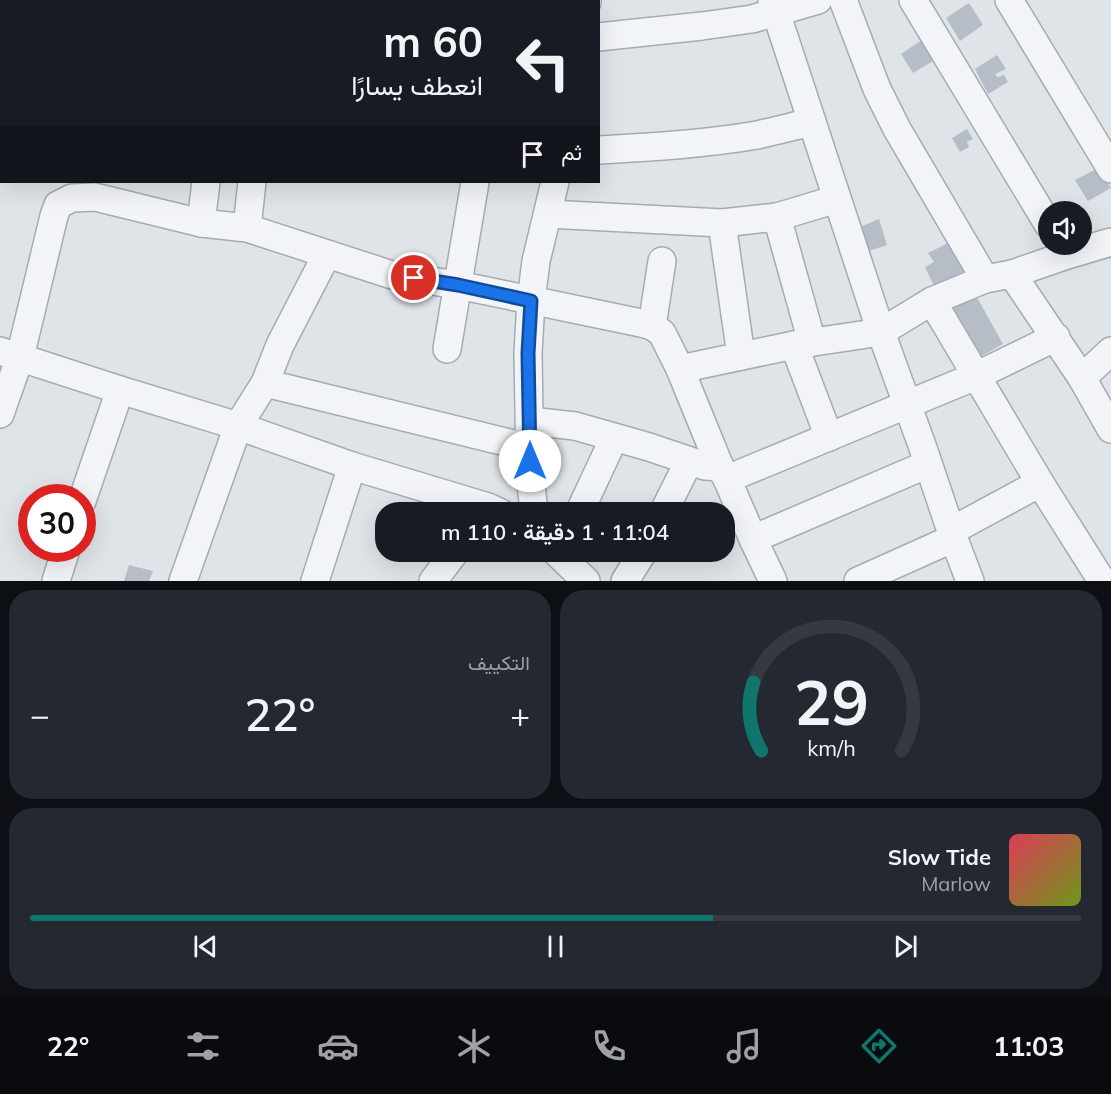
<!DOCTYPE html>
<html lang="ar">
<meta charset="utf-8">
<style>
body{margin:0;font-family:Mulish,Vazirmatn,sans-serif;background:#242831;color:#f1f3f6;direction:rtl;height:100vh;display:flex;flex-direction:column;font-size:22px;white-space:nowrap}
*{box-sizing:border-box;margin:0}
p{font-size:20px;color:#9ea1a6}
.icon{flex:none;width:33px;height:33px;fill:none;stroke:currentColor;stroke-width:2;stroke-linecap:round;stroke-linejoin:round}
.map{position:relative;height:581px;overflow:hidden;direction:ltr}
.details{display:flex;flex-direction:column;gap:9px;padding:9px;background:#0d0f14;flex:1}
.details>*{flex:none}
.guide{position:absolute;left:0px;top:0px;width:600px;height:183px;box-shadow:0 6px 24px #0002;direction:rtl;background:#171b24;color:#f1f3f6;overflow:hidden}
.buttons{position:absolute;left:1038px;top:201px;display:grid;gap:12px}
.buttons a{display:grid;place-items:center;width:54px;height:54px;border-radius:50%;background:#171b24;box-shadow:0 6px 24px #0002;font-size:30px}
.speed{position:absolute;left:18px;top:484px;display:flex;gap:12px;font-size:30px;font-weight:700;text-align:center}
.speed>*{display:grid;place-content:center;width:78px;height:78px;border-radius:50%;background:#171b24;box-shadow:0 6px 24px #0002;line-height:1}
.speed .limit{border:9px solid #d22;background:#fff;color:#111}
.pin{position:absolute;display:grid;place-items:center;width:51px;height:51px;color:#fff;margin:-26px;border:3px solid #fff;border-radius:50%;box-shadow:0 2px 6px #0007}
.me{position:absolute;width:66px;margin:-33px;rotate:0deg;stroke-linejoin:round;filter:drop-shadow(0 0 4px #0008)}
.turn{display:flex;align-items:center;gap:21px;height:126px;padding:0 18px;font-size:27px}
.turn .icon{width:78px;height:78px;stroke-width:2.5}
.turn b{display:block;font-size:42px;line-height:51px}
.then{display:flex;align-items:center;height:57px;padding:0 18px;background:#0003;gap:12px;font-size:22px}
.big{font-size:45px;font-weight:600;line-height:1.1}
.details .tile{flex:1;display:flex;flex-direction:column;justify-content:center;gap:9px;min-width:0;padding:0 21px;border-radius:24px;background:#242831}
.details .dial{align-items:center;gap:0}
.dial svg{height:156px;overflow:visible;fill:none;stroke:#363941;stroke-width:7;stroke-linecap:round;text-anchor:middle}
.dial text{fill:#f1f3f6;stroke:none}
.song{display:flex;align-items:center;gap:18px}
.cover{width:72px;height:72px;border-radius:9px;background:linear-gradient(135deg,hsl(350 70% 55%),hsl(80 70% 35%))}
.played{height:6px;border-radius:3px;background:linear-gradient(90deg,#0f766e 65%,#363941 65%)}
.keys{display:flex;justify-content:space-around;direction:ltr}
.heat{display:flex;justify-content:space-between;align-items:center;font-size:33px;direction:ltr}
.details .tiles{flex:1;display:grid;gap:9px;grid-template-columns:1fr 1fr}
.tile:last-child{grid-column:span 2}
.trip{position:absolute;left:375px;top:502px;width:360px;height:60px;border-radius:24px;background:#171b24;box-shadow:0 6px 24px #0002;font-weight:600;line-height:60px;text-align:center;direction:rtl}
.dock{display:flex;height:96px;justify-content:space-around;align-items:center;background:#090b0e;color:#9ea1a6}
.dock .icon{width:42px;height:42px}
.dock .on{color:#0f766e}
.dock b{font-size:27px;color:#f1f3f6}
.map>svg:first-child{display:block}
.building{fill:#b6bdc7}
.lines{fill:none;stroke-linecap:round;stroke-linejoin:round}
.minor-casing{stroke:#a4abb4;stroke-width:30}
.minor{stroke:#f2f4f7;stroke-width:27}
.route-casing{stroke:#114b97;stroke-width:15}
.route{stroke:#1a73e8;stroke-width:10}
</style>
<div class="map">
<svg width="1111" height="581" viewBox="0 0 1111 581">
<rect width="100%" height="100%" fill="#dfe4e9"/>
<!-- building -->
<g class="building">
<polygon points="969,3 983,25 960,41 946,18"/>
<polygon points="925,38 938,58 913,73 901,54"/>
<polygon points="997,55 1006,69 995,74 998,77 1004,75 1008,82 988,94 975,69"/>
<polygon points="967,129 973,139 967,142 969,147 960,152 952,138"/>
<polygon points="1098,168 1111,188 1088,201 1075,180"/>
<polygon points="879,219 887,245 869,251 860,227"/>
<polygon points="948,243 964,271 935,288 925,267 934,262 928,253"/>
<polygon points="974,292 1003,344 978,358 950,309"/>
<polygon points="129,565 153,571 149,581 124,581"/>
</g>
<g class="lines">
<defs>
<g id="minor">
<polyline points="772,0 881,332 923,448 951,531 970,581"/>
<polyline points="843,0 877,89 897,129 985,279"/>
<polyline points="913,0 1048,224"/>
<polyline points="1009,0 1111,169"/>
<polyline points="228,2 228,0"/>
<polyline points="272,2 272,0"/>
<polyline points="504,2 505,0"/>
<polyline points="587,2 587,0"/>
<polyline points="598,37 702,26 752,19 818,0"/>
<path d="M 598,150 C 651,147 705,144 757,135 C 776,131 794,126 812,122"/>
<polyline points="548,214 722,223 777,217 837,199"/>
<polyline points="777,217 812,342"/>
<polyline points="201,223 206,182"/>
<polyline points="722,223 741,356"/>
<polyline points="247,228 252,182"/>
<polyline points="1012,274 1082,378 1111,429"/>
<polyline points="932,301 1040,483 1102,581"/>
<polyline points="652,326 662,261"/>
<polyline points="794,345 829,437"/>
<polyline points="447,349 475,182"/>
<polyline points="0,351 120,390 238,426 352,466 488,507 501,513"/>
<polyline points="680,369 794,345 881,332 932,301 985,279 1012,274 1067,255 1111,242"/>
<polyline points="1082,378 1111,351"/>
<polyline points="265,383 530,448"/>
<polyline points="0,414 20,357 54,216 58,205 72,198 95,197 201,223 247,228 392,275 458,285 641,323 652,326 662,333 680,369 720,467 727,479 753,539 773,581"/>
<polyline points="530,421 575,426 649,447 705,466 720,467"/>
<polyline points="727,479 976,376 1056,337"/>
<polyline points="82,501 120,390"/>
<polyline points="534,513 530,473 528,353 531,301 536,261 555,182"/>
<polyline points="579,513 614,438"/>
<polyline points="663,513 689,461"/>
<polyline points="951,531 1040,483"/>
<polyline points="753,539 928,464"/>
<polyline points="556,552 586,581"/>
<polyline points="56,581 66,549"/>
<polyline points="183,581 238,426 265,383 280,345 327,254"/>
<polyline points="315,581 352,466"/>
<polyline points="433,581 455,552"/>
<polyline points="625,581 643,552"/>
<polyline points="858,581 954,538"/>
</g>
</defs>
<!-- minor casing -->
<use href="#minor" class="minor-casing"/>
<!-- minor -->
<use href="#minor" class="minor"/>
</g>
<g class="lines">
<defs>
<polyline id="route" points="414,278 458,285 531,301 528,353 530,461"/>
</defs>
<!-- route casing -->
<use href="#route" class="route-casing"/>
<!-- route -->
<use href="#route" class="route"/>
</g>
</svg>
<div class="buttons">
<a><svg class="icon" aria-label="sound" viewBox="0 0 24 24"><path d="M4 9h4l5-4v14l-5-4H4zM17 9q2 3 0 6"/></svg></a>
</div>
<div class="speed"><div class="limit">30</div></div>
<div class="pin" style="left:414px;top:278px;background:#d93025"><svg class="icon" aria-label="arrive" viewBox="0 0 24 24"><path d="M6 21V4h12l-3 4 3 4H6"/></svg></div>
<svg class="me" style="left:530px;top:461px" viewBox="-20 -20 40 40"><circle r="19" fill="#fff"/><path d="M0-13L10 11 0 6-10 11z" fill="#1a73e8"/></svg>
<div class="trip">11:04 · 1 دقيقة · 110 m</div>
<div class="guide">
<div class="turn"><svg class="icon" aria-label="left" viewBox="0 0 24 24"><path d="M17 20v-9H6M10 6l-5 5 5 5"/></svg><div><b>60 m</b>انعطف يسارًا</div></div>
<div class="then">ثم<svg class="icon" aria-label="arrive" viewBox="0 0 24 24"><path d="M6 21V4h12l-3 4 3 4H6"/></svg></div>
</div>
</div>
<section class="details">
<div class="tiles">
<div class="tile dial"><svg viewBox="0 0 100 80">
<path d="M14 69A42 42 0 1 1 86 69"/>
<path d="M14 69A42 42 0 0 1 10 34" stroke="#0f766e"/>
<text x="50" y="56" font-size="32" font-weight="700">29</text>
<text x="50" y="72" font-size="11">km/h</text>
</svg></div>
<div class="tile"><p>التكييف</p>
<div class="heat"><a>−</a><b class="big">22°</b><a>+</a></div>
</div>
<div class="tile">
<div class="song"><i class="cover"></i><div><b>Slow Tide</b><p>Marlow</p></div></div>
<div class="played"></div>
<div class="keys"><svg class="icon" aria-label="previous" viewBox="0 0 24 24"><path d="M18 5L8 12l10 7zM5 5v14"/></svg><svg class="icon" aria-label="pause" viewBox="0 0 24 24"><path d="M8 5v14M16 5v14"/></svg><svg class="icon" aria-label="next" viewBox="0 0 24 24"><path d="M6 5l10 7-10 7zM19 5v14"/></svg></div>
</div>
</div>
</section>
<nav class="dock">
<b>11:03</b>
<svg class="icon on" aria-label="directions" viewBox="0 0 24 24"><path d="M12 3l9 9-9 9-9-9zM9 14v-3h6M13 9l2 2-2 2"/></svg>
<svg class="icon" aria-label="music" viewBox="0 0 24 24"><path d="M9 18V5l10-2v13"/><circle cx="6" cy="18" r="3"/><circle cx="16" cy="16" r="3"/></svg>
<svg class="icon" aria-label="phone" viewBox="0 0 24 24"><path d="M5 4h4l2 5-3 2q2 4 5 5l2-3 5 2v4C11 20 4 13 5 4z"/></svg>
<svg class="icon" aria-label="climate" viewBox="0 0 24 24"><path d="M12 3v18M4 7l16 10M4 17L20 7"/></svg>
<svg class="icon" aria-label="car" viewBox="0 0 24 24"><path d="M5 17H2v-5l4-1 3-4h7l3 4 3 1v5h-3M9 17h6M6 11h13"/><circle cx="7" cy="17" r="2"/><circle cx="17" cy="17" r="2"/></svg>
<svg class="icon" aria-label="filters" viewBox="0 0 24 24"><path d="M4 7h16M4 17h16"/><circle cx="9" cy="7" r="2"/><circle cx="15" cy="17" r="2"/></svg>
<b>22°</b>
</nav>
